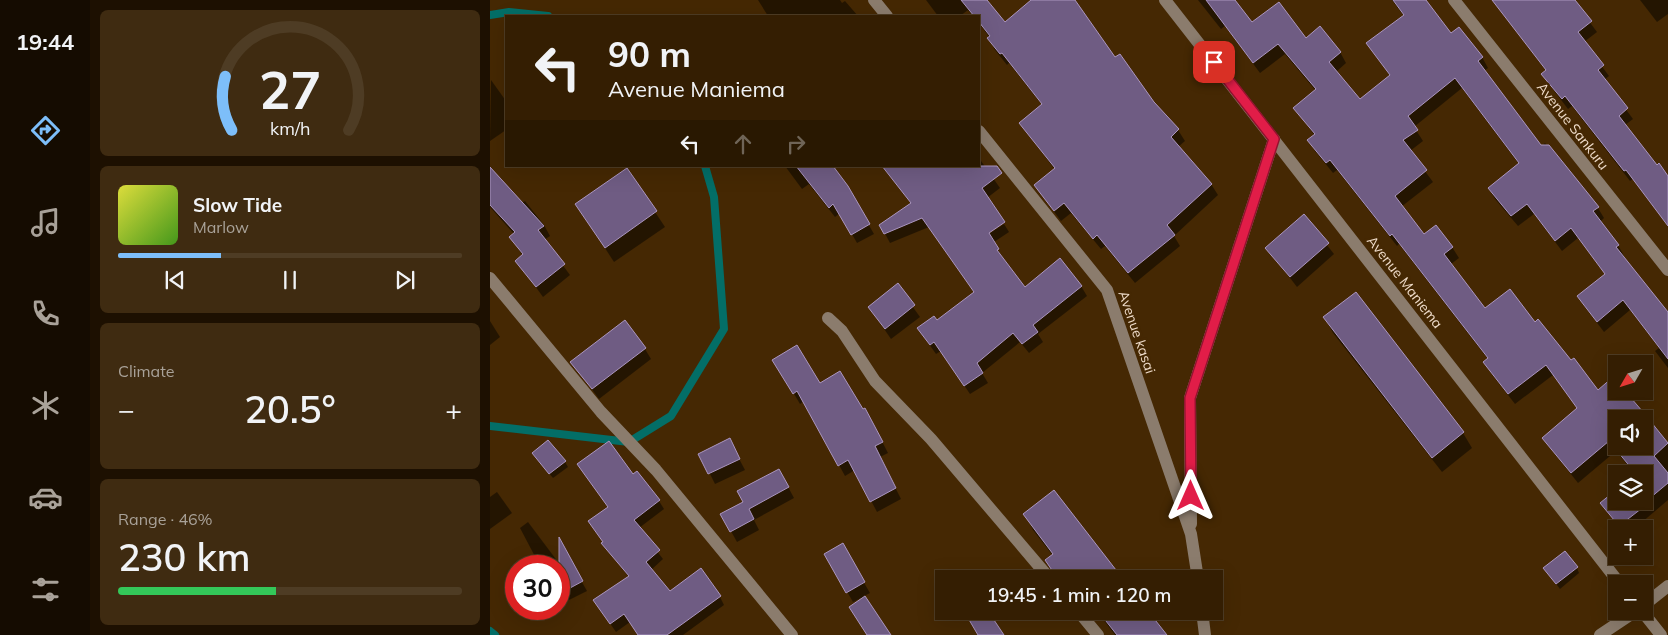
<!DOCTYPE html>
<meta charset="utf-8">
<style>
body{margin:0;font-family:Mulish,sans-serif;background:#3f2b11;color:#f1f3f6;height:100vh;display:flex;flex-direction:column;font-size:19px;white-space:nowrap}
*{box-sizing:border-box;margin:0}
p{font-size:16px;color:#a9a299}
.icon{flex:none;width:28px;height:28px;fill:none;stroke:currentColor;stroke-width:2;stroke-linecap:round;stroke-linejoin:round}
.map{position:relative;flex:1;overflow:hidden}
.drawer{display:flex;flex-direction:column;gap:10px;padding:10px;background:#1d1001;width:400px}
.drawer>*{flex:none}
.guide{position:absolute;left:15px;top:15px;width:475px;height:152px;border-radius:0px;box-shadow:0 5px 20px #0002,0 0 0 1px #4e3c24;background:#341e02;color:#f1f3f6;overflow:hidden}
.needle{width:32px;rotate:231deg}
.controls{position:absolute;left:1118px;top:355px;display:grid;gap:10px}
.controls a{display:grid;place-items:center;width:45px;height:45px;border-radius:0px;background:#341e02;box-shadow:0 5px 20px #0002,0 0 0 1px #4e3c24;font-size:25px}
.speed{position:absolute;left:15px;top:555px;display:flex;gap:10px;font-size:25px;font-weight:700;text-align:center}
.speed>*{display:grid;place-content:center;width:65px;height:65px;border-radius:50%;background:#341e02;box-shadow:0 5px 20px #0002,0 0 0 1px #4e3c24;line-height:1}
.speed .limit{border:8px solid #d22;background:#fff;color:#111}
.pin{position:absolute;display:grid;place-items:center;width:42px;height:42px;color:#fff;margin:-21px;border-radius:10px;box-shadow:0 2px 8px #0006}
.me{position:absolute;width:55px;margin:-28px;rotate:0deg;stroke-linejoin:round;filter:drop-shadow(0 0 4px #0008)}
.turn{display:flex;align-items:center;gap:18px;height:105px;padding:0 20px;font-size:22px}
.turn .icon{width:65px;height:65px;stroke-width:2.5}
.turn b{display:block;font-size:35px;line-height:42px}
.lanes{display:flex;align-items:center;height:48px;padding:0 20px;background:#0003;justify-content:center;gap:25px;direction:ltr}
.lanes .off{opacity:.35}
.big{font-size:38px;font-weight:600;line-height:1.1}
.drawer .widget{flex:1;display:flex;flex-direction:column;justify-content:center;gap:8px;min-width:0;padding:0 18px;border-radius:8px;background:#3f2b11}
.drawer .dial{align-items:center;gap:0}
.dial svg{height:130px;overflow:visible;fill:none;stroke:#4e3c24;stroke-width:7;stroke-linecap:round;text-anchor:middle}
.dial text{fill:#f1f3f6;stroke:none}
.song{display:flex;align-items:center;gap:15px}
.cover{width:60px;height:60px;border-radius:8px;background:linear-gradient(135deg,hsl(60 70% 55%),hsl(100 70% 35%))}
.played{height:5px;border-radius:2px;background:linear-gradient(90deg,#7dbef9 30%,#4e3c24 30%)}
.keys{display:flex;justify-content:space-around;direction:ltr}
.heat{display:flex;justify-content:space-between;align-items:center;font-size:28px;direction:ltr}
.charge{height:8px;border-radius:4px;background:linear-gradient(90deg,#34c759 46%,#4e3c24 0)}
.trip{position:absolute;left:445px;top:570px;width:288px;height:50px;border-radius:0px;background:#341e02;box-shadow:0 5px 20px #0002,0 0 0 1px #4e3c24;font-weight:600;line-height:50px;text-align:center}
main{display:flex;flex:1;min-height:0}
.tab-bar{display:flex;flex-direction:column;width:90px;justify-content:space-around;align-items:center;background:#150c01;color:#a9a299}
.tab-bar .icon{width:35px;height:35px}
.tab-bar .selected{color:#7dbef9}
.tab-bar b{font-size:22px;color:#f1f3f6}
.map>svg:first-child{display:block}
.shadow{fill:#0007;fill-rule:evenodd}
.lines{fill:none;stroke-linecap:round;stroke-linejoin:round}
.stream{stroke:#036e67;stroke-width:8}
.building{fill:#6f5c83;stroke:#ab96c0;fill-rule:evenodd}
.minor{stroke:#8b7c6d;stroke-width:12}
.route-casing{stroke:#92132f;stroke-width:12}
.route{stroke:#e11d48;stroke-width:9}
.labels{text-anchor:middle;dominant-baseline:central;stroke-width:5;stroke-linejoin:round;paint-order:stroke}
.street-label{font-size:14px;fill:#efdcca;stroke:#452803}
</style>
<main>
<nav class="tab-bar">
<b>19:44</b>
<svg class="icon selected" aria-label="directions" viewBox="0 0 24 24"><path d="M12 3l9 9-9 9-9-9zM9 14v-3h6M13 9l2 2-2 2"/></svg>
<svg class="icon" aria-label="music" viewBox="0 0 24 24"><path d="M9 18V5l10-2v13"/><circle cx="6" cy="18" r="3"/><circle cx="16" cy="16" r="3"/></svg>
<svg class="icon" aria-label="phone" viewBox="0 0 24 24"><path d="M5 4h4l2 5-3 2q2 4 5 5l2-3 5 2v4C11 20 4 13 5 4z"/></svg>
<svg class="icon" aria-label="climate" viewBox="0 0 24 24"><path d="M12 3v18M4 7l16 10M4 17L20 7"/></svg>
<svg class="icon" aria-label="car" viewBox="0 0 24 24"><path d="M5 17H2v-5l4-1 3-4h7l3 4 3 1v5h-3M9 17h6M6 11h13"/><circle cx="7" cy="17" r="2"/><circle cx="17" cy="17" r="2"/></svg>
<svg class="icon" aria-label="filters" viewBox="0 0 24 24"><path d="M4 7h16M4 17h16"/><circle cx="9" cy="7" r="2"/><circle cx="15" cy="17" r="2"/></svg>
</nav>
<section class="drawer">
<div class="widget dial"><svg viewBox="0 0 100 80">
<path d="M14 69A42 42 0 1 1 86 69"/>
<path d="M14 69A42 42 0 0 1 10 36" stroke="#7dbef9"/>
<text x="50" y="56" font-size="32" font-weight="700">27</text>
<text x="50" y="72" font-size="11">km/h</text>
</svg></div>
<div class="widget">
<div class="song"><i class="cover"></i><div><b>Slow Tide</b><p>Marlow</p></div></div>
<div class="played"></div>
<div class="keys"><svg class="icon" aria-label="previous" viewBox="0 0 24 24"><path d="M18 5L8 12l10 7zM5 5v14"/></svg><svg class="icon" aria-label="pause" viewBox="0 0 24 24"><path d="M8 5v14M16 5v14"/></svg><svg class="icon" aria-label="next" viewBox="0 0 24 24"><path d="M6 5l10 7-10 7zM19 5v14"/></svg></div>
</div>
<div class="widget"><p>Climate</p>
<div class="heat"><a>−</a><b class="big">20.5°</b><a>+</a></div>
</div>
<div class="widget"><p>Range · 46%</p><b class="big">230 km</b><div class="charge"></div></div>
</section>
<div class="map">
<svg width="1178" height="635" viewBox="0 0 1178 635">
<rect width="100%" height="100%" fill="#452803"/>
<!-- shadow -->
<g class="shadow">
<polygon points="268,0 350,0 352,3 355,1 368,16 278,16"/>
<polygon points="436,0 496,0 515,24 543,0 583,0 625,59 688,130 695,141 688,147 721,184 728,195 684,236 690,246 645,283 615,246 611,249 581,213 571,221 545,186 565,170 531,123 553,106 519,63 517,65 505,50 499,39 500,38 489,23 489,16 483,16 478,10 470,16 448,16"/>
<path d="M 708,0 L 744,0 L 762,24 L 850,52 L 856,63 L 846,72 L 870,100 L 900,76 L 878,44 L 914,16 L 902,0 L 935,0 L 961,35 L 992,57 L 998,68 L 994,71 L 1051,147 L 1055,143 L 1108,208 L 1114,218 L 1110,222 L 1128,245 L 1134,256 L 1133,257 L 1178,315 L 1178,368 L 1165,351 L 1169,348 L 1140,310 L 1114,332 L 1095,307 L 1089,297 L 1116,275 L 1088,238 L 1072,251 L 1044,214 L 1028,226 L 1005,199 L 999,189 L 1029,164 L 972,88 L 924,127 L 933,141 L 920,151 L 943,182 L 911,207 L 933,236 L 962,247 L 969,258 L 961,264 L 995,309 L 1044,323 L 1108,392 L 1123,379 L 1126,383 L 1126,391 L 1133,391 L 1178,445 L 1178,500 L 1144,529 L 1130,529 L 1112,503 L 1126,492 L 1126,501 L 1154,501 L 1154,474 L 1145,474 L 1126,451 L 1088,483 L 1053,439 L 1088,409 L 1063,375 L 1025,404 L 1001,373 L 995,362 L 998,359 L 909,244 L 907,246 L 847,170 L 843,173 L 825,151 L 819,141 L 825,136 L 805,108 L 826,91 L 795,54 L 770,73 L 735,26 L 731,29 ZM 1126,419 L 1154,419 L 1154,446 L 1126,446 Z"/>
<polygon points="1004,0 1086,0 1084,1 1107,32 1094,42 1119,76 1114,80 1143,119 1135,125 1178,179 1178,226 1143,179 1140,181 1082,106 1078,109 1059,84 1053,74 1056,71"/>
<polygon points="1150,0 1178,0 1178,14 1167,22"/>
<polygon points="1,80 16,101 16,130 0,141"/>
<polygon points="489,158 510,188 497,198 494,237 514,224 519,232 504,242 513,260 534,289 591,286 597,296 548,334 553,342 539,353 530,342 492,373 498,383 480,394 451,351 446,354 434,337 447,322 485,293 439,227 400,243 391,226 422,205 399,173 489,166"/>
<polygon points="295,166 341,166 357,187 384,234 367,243 350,213 345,217 319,184 312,189"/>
<polygon points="0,169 32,203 35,201 54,225 60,236 54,240 80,275 53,297 27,261 33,256 21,237 24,234 0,207"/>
<polygon points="137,170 175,227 124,262 87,205"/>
<polygon points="814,216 844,254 807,287 777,248"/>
<polygon points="407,285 430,317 401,339 379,307"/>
<polygon points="865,294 973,433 982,448 952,472 843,333 835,318"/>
<polygon points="0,321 10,337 0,345"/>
<polygon points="155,349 161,359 109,399 82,362"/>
<polygon points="284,360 372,411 381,420 398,453 390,457 411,499 387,512 365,470 355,476 314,401 310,404"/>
<polygon points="245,451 255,470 225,484 210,454"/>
<polygon points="43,454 75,462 78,467 63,478"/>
<polygon points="89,465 143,476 169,501 174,509 149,528 173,559 161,570 180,592 230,597 234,605 193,635 149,635 140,622 126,632 110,609 139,577 112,543 119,507"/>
<polygon points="289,470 304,498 264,520 269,530 247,542 232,515 255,502"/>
<polygon points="7,492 22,513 0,529 0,497"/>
<polygon points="535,514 581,579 543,530"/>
<polygon points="38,522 71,566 80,561 97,591 71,604 69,600 69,566 50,566 30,528"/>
<polygon points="352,545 380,593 374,596 399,635 378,635 372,600 371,598 363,602 336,555"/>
<polygon points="1087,568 1089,573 1070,589 1058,573"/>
<polygon points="607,611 657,611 675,635 625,635"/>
</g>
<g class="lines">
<!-- stream -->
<g class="stream">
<polyline points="0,15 19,12 58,16"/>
<polyline points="0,426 139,442 181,416 234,329 224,197 215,166"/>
<polyline points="0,631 5,635"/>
</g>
</g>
<!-- building -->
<g class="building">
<polygon points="471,0 497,0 515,22 541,0 585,0 625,57 630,54 664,102 689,129 681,137 722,184 677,225 685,235 638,273 607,235 603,239 574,203 564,211 544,185 565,168 529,123 552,104 512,53 510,54 497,38 500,36 489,22 489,16 484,16"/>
<path d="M 716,0 L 745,0 L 762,22 L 789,2 L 816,38 L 830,26 L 851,52 L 839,62 L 870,99 L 900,75 L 876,43 L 914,15 L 903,0 L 936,0 L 961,33 L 969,27 L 993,57 L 988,61 L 1051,145 L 1059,145 L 1109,207 L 1103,211 L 1129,245 L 1126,247 L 1178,312 L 1178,359 L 1133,300 L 1107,322 L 1087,296 L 1115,274 L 1081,228 L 1065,241 L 1037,204 L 1021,216 L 998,188 L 1029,163 L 965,78 L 918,116 L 928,130 L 913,140 L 937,170 L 905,196 L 934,234 L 946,225 L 963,247 L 954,254 L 995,308 L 1020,289 L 1045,322 L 1048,319 L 1081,360 L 1084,358 L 1108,390 L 1123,377 L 1126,381 L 1126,391 L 1135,391 L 1153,412 L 1178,443 L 1164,456 L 1178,473 L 1178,483 L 1154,503 L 1156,505 L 1129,526 L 1110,503 L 1126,490 L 1126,501 L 1154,501 L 1154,474 L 1146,474 L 1119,441 L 1081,473 L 1052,438 L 1087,408 L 1056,365 L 1018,394 L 993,362 L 998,358 L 902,234 L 900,236 L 840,160 L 836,163 L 817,140 L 825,134 L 803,108 L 826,89 L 788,44 L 763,63 ZM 1126,419 L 1154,419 L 1154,446 L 1126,446 Z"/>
<polygon points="1002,0 1085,0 1102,21 1088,32 1114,65 1108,70 1138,108 1129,116 1167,165 1169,163 1178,176 1178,226 1136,170 1134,171 1075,96 1072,99 1051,74 1056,70"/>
<polygon points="306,166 343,166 358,186 380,224 361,235 343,204 339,208"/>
<polygon points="392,166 507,166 512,173 492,188 515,222 499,233 509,249 507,250 535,287 570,258 592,286 543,325 548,332 532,344 523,333 487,363 493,373 474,386 444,342 440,345 427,328 444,316 447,320 484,292 432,218 394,234 389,225 421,203"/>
<polygon points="0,167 54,226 48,230 75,264 46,287 25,261 33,254 19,237 25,232 0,205"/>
<polygon points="137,168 167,211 115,248 85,204"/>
<polygon points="814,214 839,243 800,277 775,248"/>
<polygon points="408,283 425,305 395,329 378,307"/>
<polygon points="866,292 974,432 942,458 833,317"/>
<polygon points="135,320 156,348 102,389 80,362"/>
<polygon points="307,345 330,383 350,371 373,409 375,408 393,442 385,446 406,488 380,502 358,460 348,466 307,391 303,394 282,360"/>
<polygon points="240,438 250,459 218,474 208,454"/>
<polygon points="58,440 76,461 59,474 42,453"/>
<polygon points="119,441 143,474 147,471 170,500 144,520 170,550 156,562 180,591 211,568 231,596 177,635 148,635 134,614 120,624 103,600 139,576 111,543 113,542 98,521 118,507 87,464"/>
<polygon points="289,469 299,487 259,509 264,519 240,532 230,514 253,502 247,491"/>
<polygon points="564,490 633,579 568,579 555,560 563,554 533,514"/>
<polygon points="69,537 93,581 69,594"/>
<polygon points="353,543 375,582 356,593 334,554"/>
<polygon points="1075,551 1088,567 1066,584 1053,568"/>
<polygon points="542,570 549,579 530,579"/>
<polygon points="375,596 401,635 377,635 359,607"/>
<polygon points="488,611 498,611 514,635 488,635 478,618"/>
<polygon points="608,611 658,611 677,635 627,635"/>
</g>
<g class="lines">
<!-- minor -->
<g class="minor">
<polyline points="384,0 397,16"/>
<polyline points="675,0 1130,584"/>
<polyline points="964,0 1178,270"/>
<polyline points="489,131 617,290 701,534 708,579"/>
<polyline points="0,278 111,412 166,470 302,635"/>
<polyline points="338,318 352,331 385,381 441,439 560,579"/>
<polyline points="701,524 700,398 784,139"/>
<polyline points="1154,605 1178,586"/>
<polyline points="588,611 608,635"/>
<polyline points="712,611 715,635"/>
<polyline points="1152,611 1171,635"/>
<polyline points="1110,635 1146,611"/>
</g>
</g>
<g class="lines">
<defs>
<polyline id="route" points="701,496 700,398 784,139 724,62"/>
</defs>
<!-- route casing -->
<use href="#route" class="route-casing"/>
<!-- route -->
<use href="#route" class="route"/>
</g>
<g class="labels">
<!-- street labels -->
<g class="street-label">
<text transform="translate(1083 126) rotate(52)">Avenue Sankuru</text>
<text transform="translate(915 282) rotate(52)">Avenue Maniema</text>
<text transform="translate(647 332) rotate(71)">Avenue kasai</text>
</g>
</g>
</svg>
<div class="controls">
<a><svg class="needle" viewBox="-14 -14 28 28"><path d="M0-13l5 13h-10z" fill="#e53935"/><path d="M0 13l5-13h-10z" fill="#a9a299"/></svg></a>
<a><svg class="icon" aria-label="sound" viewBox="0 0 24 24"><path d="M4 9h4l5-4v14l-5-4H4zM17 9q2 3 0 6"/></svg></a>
<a><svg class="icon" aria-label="layers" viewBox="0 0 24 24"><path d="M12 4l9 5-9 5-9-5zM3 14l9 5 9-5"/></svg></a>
<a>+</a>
<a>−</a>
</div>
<div class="speed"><div class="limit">30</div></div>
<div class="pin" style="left:724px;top:62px;background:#d93025"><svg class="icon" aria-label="arrive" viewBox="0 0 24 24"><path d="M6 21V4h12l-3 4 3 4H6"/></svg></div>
<svg class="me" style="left:701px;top:496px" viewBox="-20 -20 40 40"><path d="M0-17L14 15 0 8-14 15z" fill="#e11d48" stroke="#fff" stroke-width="4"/></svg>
<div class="trip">19:45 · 1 min · 120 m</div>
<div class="guide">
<div class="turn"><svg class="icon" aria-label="left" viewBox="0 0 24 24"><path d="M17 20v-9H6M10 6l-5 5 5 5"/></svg><div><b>90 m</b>Avenue Maniema</div></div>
<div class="lanes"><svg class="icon" aria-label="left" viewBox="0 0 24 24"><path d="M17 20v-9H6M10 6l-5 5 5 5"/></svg><svg class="icon off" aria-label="ahead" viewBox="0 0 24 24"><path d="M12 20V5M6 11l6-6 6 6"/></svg><svg class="icon off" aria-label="right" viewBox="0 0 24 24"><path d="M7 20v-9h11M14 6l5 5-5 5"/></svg></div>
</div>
</div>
</main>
